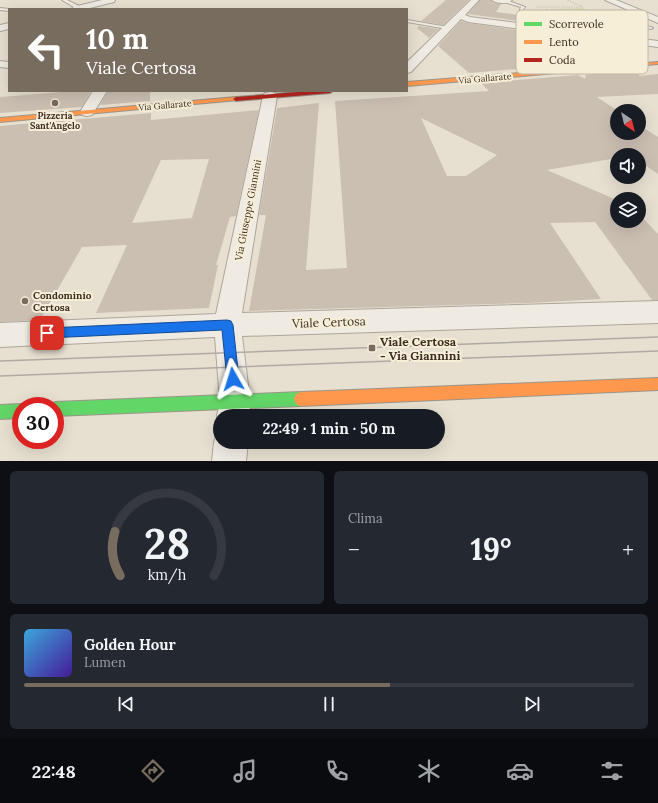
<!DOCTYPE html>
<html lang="it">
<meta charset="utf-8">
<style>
body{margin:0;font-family:Lora,serif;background:#242831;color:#f1f3f6;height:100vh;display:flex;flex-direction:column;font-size:15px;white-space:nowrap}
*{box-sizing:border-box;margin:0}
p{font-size:13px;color:#9ea1a6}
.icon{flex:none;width:22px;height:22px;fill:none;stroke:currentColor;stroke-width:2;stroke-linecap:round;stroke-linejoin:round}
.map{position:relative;height:461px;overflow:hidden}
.drawer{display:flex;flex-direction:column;gap:10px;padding:10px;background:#0d0f14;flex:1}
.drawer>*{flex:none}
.banner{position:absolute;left:8px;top:8px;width:400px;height:84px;border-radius:0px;box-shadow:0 4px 16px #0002;background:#786c5e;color:#fff;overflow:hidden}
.needle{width:26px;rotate:145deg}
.tools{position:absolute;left:610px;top:104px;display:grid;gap:8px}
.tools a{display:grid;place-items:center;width:36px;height:36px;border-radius:50%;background:#171b24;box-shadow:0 4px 16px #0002;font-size:20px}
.speed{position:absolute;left:12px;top:397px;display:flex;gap:8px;font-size:20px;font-weight:700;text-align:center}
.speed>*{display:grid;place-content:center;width:52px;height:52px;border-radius:50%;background:#171b24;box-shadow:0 4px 16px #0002;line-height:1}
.speed .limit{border:6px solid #d22;background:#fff;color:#111}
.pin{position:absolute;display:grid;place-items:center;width:34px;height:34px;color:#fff;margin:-17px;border-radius:8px;box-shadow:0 2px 6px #0006}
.me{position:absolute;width:44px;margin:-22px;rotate:354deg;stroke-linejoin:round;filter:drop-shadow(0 0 3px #0008)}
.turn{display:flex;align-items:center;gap:14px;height:84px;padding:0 12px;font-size:18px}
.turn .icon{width:52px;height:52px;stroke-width:2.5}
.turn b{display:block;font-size:28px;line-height:34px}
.big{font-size:30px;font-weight:700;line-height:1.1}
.drawer .card{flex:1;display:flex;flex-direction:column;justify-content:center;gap:6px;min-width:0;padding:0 14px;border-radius:6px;background:#242831}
.drawer .dial{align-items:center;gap:0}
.dial svg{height:104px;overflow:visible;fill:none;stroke:#363941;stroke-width:7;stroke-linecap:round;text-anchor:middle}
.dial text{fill:#f1f3f6;stroke:none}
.song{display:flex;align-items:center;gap:12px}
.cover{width:48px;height:48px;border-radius:6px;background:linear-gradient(135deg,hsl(200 70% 55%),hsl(260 70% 35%))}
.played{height:4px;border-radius:2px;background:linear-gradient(90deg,#786c5e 60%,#363941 60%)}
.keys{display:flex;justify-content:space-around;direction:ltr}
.heat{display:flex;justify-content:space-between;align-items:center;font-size:22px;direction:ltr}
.drawer .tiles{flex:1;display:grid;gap:10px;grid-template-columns:1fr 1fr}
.card:last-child{grid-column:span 2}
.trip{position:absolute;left:213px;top:409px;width:232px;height:40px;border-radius:20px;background:#171b24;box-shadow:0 4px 16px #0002;font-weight:700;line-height:40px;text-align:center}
.dock{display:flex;height:64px;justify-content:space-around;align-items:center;background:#090b0e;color:#9ea1a6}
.dock .icon{width:28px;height:28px}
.dock .current{color:#786c5e}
.dock b{font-size:18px;color:#f1f3f6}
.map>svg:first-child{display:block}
.green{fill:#d6d7b3}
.building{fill:#cbbfb2;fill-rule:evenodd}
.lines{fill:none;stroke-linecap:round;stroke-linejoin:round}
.lane-casing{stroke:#ada599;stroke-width:2}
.street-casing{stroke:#ada599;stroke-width:2}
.fast-casing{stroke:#9c958a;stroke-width:2}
.slow-casing{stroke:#9c958a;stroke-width:2}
.jam-casing{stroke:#9c958a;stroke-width:2}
.path{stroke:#c8c2b9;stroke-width:1;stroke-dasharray:1.5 1;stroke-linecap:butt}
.lane{fill:#efebe3;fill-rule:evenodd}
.street{fill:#efebe3;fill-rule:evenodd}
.fast{fill:#63d668;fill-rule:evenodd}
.slow{fill:#ff974d;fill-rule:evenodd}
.jam{fill:#b3261e;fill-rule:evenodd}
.tram{stroke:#afaaa2;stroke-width:1.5}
.route{fill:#1a73e8;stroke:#114b97}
.poi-dot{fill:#786c5e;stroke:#f7eed8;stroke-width:1.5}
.labels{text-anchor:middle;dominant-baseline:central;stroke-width:4;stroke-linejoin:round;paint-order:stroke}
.far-street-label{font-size:9px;fill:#3d2e20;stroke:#f7eed8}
.far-poi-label{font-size:9px;font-weight:bold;fill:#3d2e20;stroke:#f7eed8}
.street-label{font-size:10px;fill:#3d2e20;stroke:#f7eed8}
.poi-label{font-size:10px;font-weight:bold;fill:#3d2e20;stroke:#f7eed8;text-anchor:start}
.near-street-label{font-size:12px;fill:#3d2e20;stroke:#f7eed8}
.near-poi-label{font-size:12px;font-weight:bold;fill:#3d2e20;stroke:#f7eed8;text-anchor:start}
.key{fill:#f7eed8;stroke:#bfb4a1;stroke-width:1}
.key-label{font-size:11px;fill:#3d2e20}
</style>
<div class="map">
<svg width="658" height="461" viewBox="0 0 658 461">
<rect width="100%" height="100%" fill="#e7e0d1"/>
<!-- green -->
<polygon class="green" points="583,8 597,15 561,16 549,9"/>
<!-- building -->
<g class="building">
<polygon points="446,0 469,0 443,25 421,21"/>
<polygon points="480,0 491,0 493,3 501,4 496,12 550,19 548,25 468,14"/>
<polygon points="461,21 468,23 545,34 539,51 563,65 469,73 438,46"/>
<polygon points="419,26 439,29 429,38 417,28"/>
<path d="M 640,70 L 639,76 L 658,74 L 658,94 L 597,97 L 618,111 L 617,133 L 639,133 L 639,125 L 658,137 L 658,174 L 639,161 L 639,155 L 617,155 L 617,158 L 547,170 L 617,200 L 617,221 L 639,221 L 639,214 L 658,234 L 658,300 L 652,300 L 595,222 L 550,223 L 601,299 L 528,303 L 249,311 L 266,215 L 259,215 L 277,108 L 319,103 L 306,270 L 347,268 L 335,101 L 489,91 L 481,83 L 578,75 L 585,79 L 586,75 ZM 421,118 L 497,155 L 466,176 L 447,176 Z"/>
<polygon points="63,91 91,91 82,107 0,113 0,97 62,92"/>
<polygon points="108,91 150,91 150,101 100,105"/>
<path d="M 259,110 L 236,216 L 230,217 L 216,265 L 218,265 L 209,308 L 96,313 L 127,245 L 82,247 L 40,320 L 0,322 L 0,126 L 151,113 L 151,120 ZM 209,159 L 192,218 L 132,223 L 161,160 Z"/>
</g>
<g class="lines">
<defs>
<g id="lane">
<polygon points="62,0 67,0 79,6 80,8 77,9"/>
<polygon points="504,0 506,0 525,7 521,12 519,12 521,7 504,2"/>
<polygon points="0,8 9,9 10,9 9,11 0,10"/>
<polygon points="611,19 651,27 653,28 651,29 609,21"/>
<polygon points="407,20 448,27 450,28 448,29 407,22"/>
<polygon points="568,22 581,27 579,35 575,35 577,28 568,24"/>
</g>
<g id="street">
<polygon points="102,0 115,0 114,2 86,9 72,9 73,7"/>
<polygon points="471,0 479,0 465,15 470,17 658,41 658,47 468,22 461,19 411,72 407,73 407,62"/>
<path d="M 492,0 L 512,0 C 508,4 496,4 492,0 Z"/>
<polygon points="605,0 616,0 658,17 658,23"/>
<polygon points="9,23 9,29 0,31 0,25"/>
<polygon points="0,61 9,62 9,68 0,67"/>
<polygon points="93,91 107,91 92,115 87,116 82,115 80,112"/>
<polygon points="270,92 275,93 277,96 242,313 658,301 658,323 242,336 250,401 249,416 220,416 220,423 217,416 220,401 215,337 0,347 0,323 216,314 263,96 265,93"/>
<polygon points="219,430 220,442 248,442 246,461 212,461 214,442"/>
</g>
<g id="fast">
<polygon points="301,392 306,394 308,399 306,404 301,406 55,416 55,406 50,406 55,402"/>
<polygon points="21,404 25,406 21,406 21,418 0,419 0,405"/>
</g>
<g id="slow">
<polygon points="658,62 658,64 407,86 407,82"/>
<polygon points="236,97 239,99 238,100 0,122 0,118"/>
<polygon points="658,378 658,390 301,406 296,404 294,399 296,394 301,392"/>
</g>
<polygon id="jam" points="310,91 333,91 330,93 236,101 233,99 236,97"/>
</defs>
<!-- lane casing -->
<use href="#lane" class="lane-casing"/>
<!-- street casing -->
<use href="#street" class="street-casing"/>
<!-- fast casing -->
<use href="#fast" class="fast-casing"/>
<!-- slow casing -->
<use href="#slow" class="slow-casing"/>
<!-- jam casing -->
<use href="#jam" class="jam-casing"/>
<!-- path -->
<g class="path">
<polyline points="536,7 583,7 567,0"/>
<polyline points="546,9 557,15"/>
</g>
<!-- lane -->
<use href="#lane" class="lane"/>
<!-- street -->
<use href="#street" class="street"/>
<!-- fast -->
<use href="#fast" class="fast"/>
<!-- slow -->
<use href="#slow" class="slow"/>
<!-- jam -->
<use href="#jam" class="jam"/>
<!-- tram -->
<g class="tram">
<polyline points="0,361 658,337"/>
<polyline points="0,376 658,351"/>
</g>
</g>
<!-- route -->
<polygon class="route" points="227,320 231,321 233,325 239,379 237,383 233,385 228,383 227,379 222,330 47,338 43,337 41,333 43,329 47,328"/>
<!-- markers -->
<g class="poi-dot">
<circle cx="55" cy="103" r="4"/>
<circle cx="25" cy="301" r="4"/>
<rect x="368" y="344" width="8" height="8" rx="2"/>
</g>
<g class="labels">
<!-- far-street labels -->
<g class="far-street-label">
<text transform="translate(485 78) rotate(-5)">Via Gallarate</text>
<text transform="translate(165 105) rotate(-5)">Via Gallarate</text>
</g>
<!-- far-poi labels -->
<g class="far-poi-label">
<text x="55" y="115">Pizzeria<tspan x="55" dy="10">Sant'Angelo</tspan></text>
</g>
<!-- street labels -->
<g class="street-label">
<text transform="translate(248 210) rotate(-79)">Via Giuseppe Giannini</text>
</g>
<!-- poi labels -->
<g class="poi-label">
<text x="33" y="295">Condominio<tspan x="33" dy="12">Certosa</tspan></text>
</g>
<!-- near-street labels -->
<g class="near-street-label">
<text transform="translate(329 322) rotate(-2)">Viale Certosa</text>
</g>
<!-- near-poi labels -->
<g class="near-poi-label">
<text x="380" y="341">Viale Certosa<tspan x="380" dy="14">- Via Giannini</tspan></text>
</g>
</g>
<!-- legend -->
<rect x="516" y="10" width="132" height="64" rx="6" class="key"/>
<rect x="524" y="22" width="18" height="4" fill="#63d668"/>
<rect x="524" y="40" width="18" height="4" fill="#ff974d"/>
<rect x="524" y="58" width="18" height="4" fill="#b3261e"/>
<g class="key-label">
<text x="549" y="28">Scorrevole</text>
<text x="549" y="46">Lento</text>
<text x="549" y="64">Coda</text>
</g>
</svg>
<div class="tools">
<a><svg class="needle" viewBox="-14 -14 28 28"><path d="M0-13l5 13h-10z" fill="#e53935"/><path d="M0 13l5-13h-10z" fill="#9ea1a6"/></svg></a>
<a><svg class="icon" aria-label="sound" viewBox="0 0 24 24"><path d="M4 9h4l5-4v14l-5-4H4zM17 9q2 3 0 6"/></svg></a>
<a><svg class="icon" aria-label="layers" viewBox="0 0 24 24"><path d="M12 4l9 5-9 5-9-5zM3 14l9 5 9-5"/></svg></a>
</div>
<div class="speed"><div class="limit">30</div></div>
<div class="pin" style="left:47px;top:333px;background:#d93025"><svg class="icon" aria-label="arrive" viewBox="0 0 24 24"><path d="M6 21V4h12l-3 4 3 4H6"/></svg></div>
<svg class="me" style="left:233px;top:379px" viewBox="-20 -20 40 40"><path d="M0-17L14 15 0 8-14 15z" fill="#1a73e8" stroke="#fff" stroke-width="4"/></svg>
<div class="trip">22:49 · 1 min · 50 m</div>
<div class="banner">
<div class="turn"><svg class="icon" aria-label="left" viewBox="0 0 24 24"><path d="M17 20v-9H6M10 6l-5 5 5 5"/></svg><div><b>10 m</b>Viale Certosa</div></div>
</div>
</div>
<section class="drawer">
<div class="tiles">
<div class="card dial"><svg viewBox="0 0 100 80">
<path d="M14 69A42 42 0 1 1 86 69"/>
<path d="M14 69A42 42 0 0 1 10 35" stroke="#786c5e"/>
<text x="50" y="56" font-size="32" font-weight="700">28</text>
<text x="50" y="72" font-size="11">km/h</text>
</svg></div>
<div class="card"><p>Clima</p>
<div class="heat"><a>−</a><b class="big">19°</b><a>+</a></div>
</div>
<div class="card">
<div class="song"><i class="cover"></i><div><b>Golden Hour</b><p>Lumen</p></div></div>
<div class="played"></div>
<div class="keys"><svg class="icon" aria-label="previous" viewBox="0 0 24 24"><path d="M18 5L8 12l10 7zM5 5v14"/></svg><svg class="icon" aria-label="pause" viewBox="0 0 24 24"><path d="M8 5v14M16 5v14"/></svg><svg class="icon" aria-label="next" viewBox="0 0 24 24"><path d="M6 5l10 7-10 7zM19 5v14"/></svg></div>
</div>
</div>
</section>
<nav class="dock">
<b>22:48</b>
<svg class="icon current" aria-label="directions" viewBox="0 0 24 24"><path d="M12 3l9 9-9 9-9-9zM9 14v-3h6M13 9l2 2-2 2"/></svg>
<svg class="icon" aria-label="music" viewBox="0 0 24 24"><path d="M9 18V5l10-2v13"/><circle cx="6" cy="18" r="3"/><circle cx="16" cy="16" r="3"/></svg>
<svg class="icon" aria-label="phone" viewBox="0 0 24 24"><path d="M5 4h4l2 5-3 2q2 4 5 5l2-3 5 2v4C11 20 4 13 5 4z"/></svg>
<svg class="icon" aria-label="climate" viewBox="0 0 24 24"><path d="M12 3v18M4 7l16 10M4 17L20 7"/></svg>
<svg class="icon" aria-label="car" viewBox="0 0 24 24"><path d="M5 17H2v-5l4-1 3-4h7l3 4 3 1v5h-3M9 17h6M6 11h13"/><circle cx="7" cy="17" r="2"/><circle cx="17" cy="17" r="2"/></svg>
<svg class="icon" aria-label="filters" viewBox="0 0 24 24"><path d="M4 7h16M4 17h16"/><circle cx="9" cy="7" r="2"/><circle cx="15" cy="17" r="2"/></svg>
</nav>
